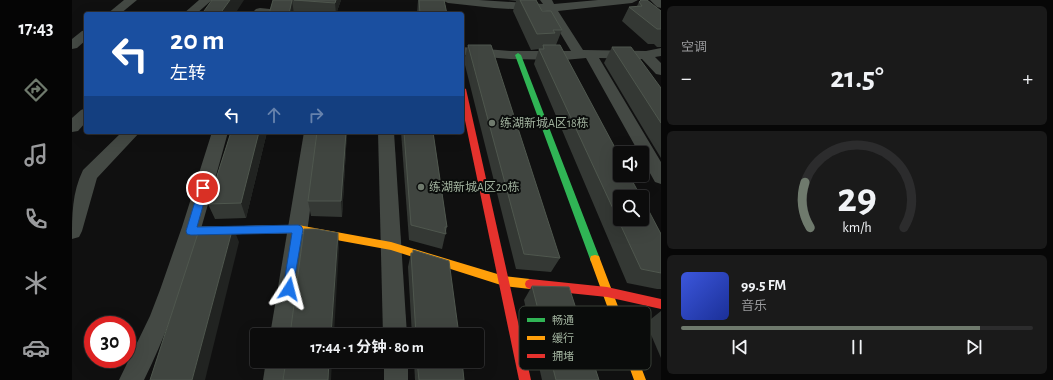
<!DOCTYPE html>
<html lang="zh">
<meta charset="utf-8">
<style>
body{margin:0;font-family:"Alegreya Sans","Noto Sans SC",sans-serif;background:#1a1a1a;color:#f1f3f6;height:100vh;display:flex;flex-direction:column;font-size:15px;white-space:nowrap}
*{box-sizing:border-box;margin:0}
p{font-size:13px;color:#9a9b9d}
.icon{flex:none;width:22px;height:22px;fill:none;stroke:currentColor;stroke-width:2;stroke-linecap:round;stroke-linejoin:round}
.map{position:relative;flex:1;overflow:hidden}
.drawer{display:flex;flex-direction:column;gap:6px;padding:6px;background:#070707;width:392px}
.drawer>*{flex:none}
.guide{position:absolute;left:12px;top:12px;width:380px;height:122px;border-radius:4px;box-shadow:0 4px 16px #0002,0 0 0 1px #2c2c2d;background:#1a4fa0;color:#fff;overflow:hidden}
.tools{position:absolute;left:541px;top:146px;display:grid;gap:8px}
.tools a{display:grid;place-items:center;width:36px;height:36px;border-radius:4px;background:#0c0c0c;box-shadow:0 4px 16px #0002,0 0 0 1px #2c2c2d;font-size:20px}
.speed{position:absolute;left:12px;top:316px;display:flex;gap:8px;font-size:20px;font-weight:700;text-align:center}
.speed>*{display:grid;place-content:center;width:52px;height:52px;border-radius:50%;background:#0c0c0c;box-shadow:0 4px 16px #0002,0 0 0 1px #2c2c2d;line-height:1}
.speed .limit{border:6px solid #d22;background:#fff;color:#111}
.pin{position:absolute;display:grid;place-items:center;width:34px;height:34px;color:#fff;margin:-17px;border:2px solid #fff;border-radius:50%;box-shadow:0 1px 4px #0007}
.me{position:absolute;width:44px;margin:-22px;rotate:9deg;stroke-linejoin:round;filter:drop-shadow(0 0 3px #0008)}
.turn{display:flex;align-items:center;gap:14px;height:84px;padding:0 20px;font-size:18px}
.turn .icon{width:52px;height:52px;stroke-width:2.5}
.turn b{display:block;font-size:28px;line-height:34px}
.lanes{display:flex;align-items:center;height:38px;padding:0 20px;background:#0003;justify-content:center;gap:20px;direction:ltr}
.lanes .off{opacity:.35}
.big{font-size:30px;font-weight:700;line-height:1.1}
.drawer .card{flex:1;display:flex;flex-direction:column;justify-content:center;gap:6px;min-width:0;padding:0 14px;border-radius:6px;background:#1a1a1a}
.drawer .dial{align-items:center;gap:0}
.dial svg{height:104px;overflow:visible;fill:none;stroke:#2c2c2d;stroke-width:7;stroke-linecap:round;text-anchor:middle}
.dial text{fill:#f1f3f6;stroke:none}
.song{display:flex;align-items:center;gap:12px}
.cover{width:48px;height:48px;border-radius:6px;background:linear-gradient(135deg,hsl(230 70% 55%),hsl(230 70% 35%))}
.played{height:4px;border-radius:2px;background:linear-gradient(90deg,#6f7a6d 85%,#2c2c2d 85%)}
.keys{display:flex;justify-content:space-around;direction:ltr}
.heat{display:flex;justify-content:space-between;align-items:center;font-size:22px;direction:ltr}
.trip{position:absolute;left:178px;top:328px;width:234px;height:40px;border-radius:4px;background:#0c0c0c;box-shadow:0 4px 16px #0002,0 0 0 1px #2c2c2d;font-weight:700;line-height:40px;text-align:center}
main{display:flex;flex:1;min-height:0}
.menu{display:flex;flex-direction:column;width:72px;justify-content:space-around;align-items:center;background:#050505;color:#9a9b9d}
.menu .icon{width:28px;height:28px}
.menu .current{color:#6f7a6d}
.menu b{font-size:18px;color:#f1f3f6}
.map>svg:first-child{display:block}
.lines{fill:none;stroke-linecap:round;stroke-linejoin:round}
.street{fill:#444944;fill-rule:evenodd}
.fast{fill:#30b455;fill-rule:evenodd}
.slow{fill:#ff9f0a;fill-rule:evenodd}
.jam{fill:#e5322d;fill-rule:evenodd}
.wall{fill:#343834}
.shaded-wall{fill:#212321}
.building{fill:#404540;stroke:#4f574e}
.route{fill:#1a73e8;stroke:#114b97}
.poi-dot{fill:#6f7a6d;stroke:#0a0c0b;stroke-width:1.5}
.labels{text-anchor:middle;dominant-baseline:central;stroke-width:4;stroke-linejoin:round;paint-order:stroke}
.poi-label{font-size:12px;fill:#a2b39f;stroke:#0a0c0b;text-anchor:start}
.key{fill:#0a0c0b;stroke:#383e37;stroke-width:1}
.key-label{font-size:11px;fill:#a2b39f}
</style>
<main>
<nav class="menu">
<b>17:43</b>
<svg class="icon current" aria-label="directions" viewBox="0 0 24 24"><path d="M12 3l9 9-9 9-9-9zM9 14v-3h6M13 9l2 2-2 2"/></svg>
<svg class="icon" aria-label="music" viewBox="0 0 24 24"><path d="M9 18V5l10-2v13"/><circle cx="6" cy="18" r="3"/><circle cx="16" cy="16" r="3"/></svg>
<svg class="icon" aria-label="phone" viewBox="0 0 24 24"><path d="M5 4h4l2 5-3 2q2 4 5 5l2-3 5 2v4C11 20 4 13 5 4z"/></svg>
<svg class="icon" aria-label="climate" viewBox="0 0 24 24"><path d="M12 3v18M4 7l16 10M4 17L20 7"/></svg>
<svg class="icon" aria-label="car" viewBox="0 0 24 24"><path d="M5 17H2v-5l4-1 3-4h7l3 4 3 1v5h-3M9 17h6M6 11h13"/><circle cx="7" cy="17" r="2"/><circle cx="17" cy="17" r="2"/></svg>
</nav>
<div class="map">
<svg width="589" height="380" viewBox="0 0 589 380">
<rect width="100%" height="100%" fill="#101010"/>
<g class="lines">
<!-- street -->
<g class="street">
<polygon points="52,0 65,0 48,14 35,14"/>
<polygon points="127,0 140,0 124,14 111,14"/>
<polygon points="370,0 407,0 471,4 468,0 480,0 482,4 526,0 566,0 560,3 486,11 511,50 574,51 589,48 589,56 583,57 589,63 589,75 584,74 570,59 527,58 589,162 589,184 583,182 570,159 570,153 567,153 514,58 492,60 438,59 390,55 390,47 438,51 499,51 475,11 422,8 376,3"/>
<polygon points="578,0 589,0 589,8 585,7"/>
<polygon points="188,8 217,11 221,12 223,14 184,13 182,11 184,9"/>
<polygon points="14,30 14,40 5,48 0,49 0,39 10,31"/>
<polygon points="14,108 14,122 6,131 0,132 0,118 9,110"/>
<path d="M 50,132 L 68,132 L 25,178 L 10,231 L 7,237 L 0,239 C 0,215 0,193 11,170 Z"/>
<path d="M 140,132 L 156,132 C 133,216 111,301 72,380 L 47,380 L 78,316 L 88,290 L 110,227 Z"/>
<polygon points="232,132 248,132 222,335 198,335"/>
<polygon points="306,132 322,132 335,335 311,335"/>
<polygon points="194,361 218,361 215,380 191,380"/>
<rect x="312" y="361" width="24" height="19"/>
</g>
<!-- fast -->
<polygon class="fast" points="446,53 449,55 528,259 527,262 523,263 519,262 518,259 443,55"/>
<!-- slow -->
<g class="slow">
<polygon points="226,225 319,242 432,276 458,279 462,281 463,284 462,287 458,289 432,286 319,250 226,233 119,235 116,234 114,231 116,228 119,227"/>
<polygon points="523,255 527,256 528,259 574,380 562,380 518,259 519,256"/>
</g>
<!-- jam -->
<g class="jam">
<polygon points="390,87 394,89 459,380 447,380 390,106"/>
<polygon points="458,279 535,287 589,299 589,309 535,297 458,289 454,287 453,284 454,281"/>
</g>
</g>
<!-- wall -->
<g class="wall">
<polygon points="201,0 269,0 264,14 247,14 224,13 222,11 222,14 197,14"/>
<polygon points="346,0 372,0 375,14 345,14"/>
<polygon points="436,0 464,0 470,11 490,30 484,45 589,234 589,289 585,289 555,283 462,64 467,49 459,50 441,11 444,1"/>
<polygon points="567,2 589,11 589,47 585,47 582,44 576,44 550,21 557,7 565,6"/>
<polygon points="396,45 488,258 479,272 444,269 392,61"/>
<polygon points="540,47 589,88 589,158 575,135 532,63"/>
<polygon points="159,132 195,132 174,218 143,219 136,204"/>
<polygon points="275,132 270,217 239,216 236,201"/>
<polygon points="329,132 361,132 375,227 370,249 337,240"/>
<polygon points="341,250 387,335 340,335 336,267 339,253 341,253"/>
<polygon points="460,286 527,380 470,380 452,300"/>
<polygon points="589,311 589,358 574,323"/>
<polygon points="342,361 390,361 392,380 343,380"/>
</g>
<!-- shaded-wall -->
<g class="shaded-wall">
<polygon points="158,0 172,0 163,14 149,14 150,11"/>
<polygon points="220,0 222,14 217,14"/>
<polygon points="264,0 269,0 264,14 263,3"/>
<polygon points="187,132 195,132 174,218 169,203"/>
<polygon points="274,132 275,132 270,217 269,201"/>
<polygon points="161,227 167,242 133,380 120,380"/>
<polygon points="266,233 267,248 262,335 259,335"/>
<polygon points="257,361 260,361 259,380 256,380"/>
</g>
<!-- building -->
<g class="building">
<polygon points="140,0 158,0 150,11 149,14 130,14 132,11"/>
<polygon points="201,0 220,0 217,14 197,14"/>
<polygon points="222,0 264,0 263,3"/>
<polygon points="347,0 372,0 375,14 348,14"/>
<polygon points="448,0 464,0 470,11 479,11 490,30 481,30 483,33 465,34"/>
<polygon points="569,0 575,0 589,11 589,29 585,29 557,7 570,6 567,2"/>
<polygon points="396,45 419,45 488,258 452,254"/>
<polygon points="471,45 488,45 548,157 548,175 557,175 569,197 548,197 548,219 570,219 570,198 589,234 589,273 569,269 467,49 472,49"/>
<polygon points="540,47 559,47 589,88 589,123"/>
<polygon points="159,132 187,132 169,203 136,204"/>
<polygon points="245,132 274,132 269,201 236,201"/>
<polygon points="332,132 361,132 375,227 373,227 374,234 339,225"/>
<polygon points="128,227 161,227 120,380 78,380"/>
<polygon points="232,229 244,229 266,233 259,335 218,335"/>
<polygon points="341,250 377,261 387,335 344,335 339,253 341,253"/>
<polygon points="460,286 497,287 527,380 484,380"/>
<polygon points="214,361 257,361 256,380 211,380"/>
<polygon points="345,361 390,361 392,380 347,380"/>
</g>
<!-- route -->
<polygon class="route" points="131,185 136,188 125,227 226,225 229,226 231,229 220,293 217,294 213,293 211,289 220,233 119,235 115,234 114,231 127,188"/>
<!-- markers -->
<g class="poi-dot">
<circle cx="420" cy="123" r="4"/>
<circle cx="349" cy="187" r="4"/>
</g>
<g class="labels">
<!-- poi labels -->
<g class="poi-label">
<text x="428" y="123">练湖新城A区18栋</text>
<text x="357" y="187">练湖新城A区20栋</text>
</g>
</g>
<!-- legend -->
<rect x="447" y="306" width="132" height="64" rx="6" class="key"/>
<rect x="455" y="318" width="18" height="4" fill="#30b455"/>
<rect x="455" y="336" width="18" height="4" fill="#ff9f0a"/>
<rect x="455" y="354" width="18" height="4" fill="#e5322d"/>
<g class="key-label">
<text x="480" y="324">畅通</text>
<text x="480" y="342">缓行</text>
<text x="480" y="360">拥堵</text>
</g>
</svg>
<div class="tools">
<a><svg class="icon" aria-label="sound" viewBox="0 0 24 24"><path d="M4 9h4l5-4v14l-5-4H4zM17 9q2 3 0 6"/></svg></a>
<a><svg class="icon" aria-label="search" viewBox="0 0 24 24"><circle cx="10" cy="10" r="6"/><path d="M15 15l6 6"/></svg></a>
</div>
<div class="speed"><div class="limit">30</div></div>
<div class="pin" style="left:131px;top:188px;background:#d93025"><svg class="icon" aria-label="arrive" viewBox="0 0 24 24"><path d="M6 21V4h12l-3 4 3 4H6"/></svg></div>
<svg class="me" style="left:217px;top:289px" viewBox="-20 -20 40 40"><path d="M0-17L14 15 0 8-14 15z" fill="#1a73e8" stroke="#fff" stroke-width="4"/></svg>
<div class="trip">17:44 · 1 分钟 · 80 m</div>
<div class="guide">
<div class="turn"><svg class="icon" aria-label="left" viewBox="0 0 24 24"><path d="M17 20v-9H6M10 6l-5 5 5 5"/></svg><div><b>20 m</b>左转</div></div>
<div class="lanes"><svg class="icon" aria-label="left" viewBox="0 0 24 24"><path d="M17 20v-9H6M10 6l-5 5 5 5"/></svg><svg class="icon off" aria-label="ahead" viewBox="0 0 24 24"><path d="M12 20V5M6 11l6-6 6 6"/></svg><svg class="icon off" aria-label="right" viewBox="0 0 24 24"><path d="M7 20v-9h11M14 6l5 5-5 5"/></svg></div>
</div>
</div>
<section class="drawer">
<div class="card"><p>空调</p>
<div class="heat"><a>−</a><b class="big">21.5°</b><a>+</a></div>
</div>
<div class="card dial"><svg viewBox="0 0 100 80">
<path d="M14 69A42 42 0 1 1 86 69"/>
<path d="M14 69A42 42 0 0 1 10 34" stroke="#6f7a6d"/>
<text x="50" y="56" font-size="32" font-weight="700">29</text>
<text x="50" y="72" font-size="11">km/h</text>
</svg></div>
<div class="card">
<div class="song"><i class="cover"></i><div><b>99.5 FM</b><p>音乐</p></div></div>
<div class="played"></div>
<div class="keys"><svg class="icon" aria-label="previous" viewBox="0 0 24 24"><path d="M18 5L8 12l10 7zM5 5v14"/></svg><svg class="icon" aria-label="pause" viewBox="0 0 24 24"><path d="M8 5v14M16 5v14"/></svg><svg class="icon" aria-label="next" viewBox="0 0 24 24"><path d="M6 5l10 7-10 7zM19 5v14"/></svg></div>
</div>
</section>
</main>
